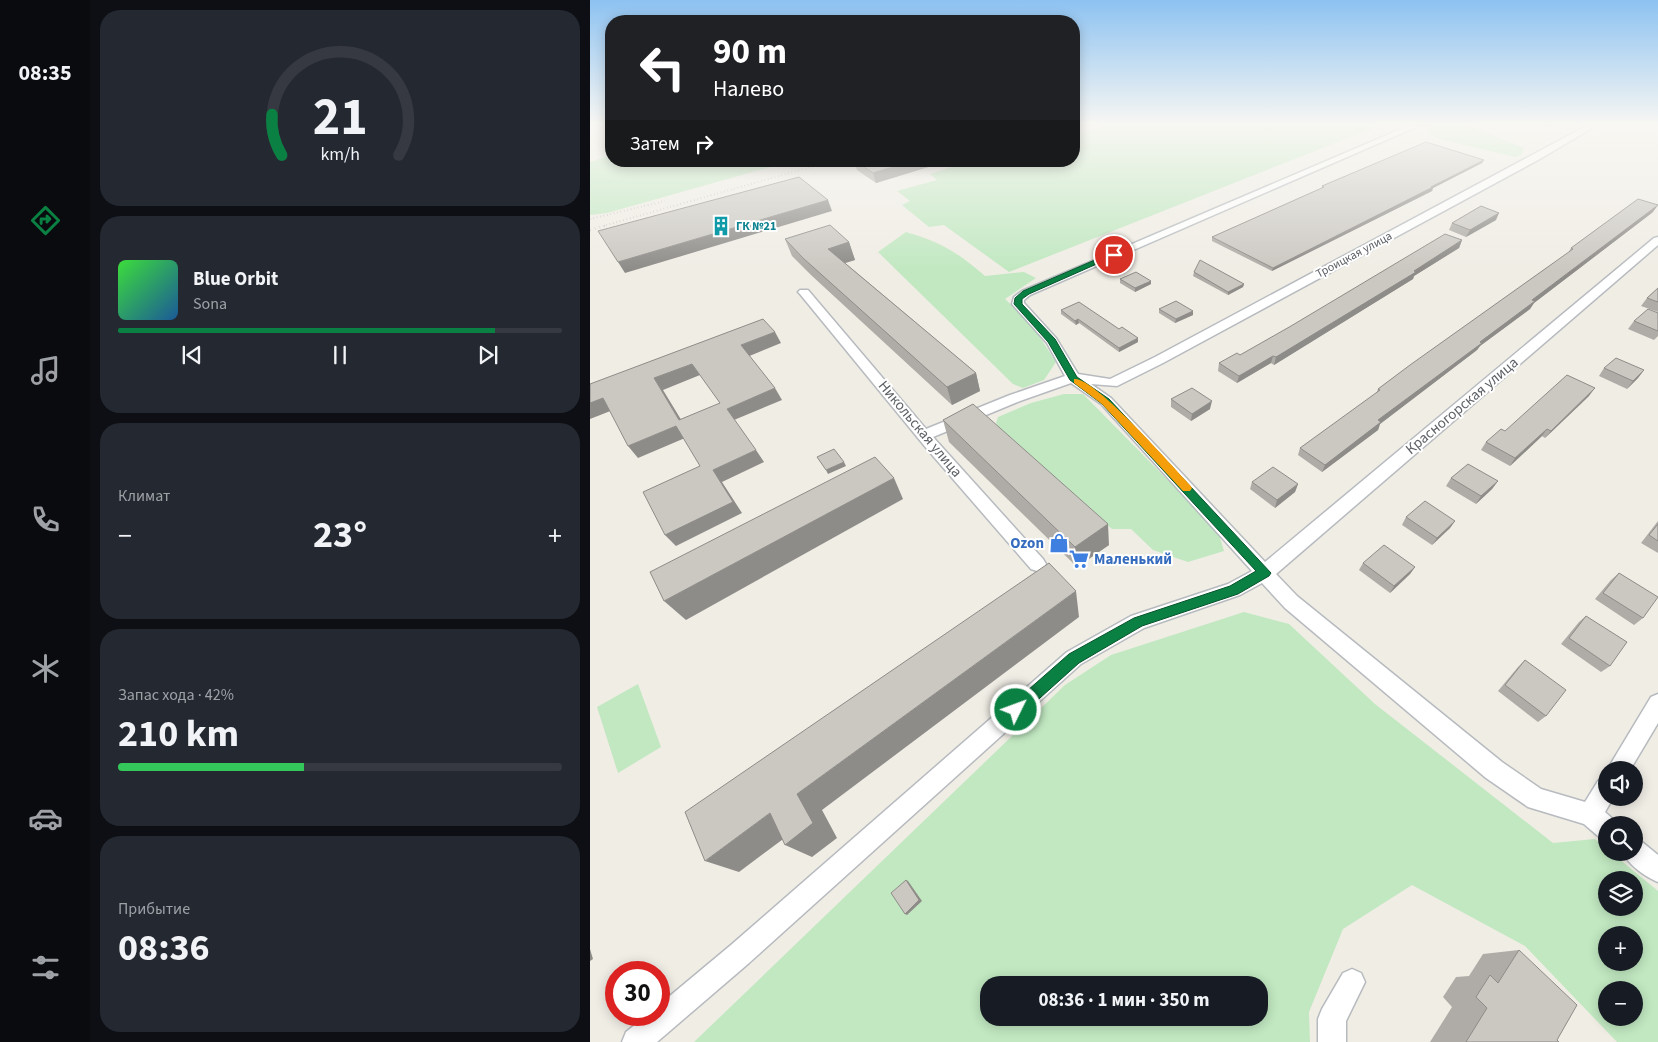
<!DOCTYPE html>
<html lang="ru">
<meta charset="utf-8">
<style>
body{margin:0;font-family:"Source Sans 3",sans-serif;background:#242831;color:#f1f3f6;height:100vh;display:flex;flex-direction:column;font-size:19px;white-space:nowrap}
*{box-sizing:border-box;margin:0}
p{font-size:16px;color:#9ea1a6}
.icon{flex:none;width:28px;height:28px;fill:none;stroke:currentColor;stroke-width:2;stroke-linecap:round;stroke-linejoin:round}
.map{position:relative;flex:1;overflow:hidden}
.details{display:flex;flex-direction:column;gap:10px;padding:10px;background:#0d0f14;width:500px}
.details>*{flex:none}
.banner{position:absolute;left:15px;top:15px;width:475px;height:152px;border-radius:20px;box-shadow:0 2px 12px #0003;background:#202124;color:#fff;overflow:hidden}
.fabs{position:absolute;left:1008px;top:761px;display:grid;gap:10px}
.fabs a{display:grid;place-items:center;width:45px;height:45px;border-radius:50%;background:#171b24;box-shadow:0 2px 12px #0003;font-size:25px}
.speed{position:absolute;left:15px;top:961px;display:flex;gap:10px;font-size:25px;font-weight:700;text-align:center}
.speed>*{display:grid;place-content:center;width:65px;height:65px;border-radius:50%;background:#171b24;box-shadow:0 2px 12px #0003;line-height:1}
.speed .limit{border:8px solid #d22;background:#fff;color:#111}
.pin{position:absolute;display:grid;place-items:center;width:42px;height:42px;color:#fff;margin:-21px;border:2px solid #fff;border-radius:50%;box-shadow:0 1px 5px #0007}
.me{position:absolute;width:55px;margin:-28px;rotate:48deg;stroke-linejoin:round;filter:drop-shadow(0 0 4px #0008)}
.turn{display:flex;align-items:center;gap:18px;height:105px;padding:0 25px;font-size:22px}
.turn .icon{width:65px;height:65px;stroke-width:2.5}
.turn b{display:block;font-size:35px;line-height:42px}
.then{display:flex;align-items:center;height:48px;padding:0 25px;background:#0003;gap:10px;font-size:19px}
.big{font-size:38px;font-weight:700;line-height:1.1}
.details .card{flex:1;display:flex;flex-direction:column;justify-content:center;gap:8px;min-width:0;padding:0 18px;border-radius:20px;background:#242831}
.details .dial{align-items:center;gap:0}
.dial svg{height:130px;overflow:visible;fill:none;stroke:#363941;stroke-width:7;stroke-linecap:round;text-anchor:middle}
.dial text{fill:#f1f3f6;stroke:none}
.song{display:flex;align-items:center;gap:15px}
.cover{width:60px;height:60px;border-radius:8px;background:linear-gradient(135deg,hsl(120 70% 55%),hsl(210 70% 35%))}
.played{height:5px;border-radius:2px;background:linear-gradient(90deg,#0b8043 85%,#363941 85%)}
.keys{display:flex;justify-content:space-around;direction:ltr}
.heat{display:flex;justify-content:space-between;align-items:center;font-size:28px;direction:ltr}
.charge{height:8px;border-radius:4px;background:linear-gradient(90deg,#34c759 42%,#363941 0)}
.trip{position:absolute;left:390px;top:976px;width:288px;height:50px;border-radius:20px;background:#171b24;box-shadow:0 2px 12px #0003;font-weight:700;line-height:50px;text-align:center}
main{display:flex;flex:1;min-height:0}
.menu{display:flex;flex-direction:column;width:90px;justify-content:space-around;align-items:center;background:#090b0e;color:#9ea1a6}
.menu .icon{width:35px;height:35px}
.menu .active{color:#0b8043}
.menu b{font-size:22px;color:#f1f3f6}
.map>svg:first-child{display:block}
.green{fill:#c1e8c1;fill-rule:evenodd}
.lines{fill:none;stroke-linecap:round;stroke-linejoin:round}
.street-casing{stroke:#b7bbbf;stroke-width:3}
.street{fill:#fff;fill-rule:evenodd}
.rail-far1{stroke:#b4b5b6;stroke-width:2;stroke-dasharray:0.5 3;stroke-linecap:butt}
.rail{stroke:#b4b5b6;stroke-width:2.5;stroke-dasharray:0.5 4.5;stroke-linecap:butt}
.wall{fill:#afaca7}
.shaded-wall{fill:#8e8c88}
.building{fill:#cbc8c2;stroke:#8e8c88;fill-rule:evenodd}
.route{fill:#0b8043;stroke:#07532c}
.slow{fill:#f59e0b}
.labels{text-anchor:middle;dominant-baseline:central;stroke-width:4;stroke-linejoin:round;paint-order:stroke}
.far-culture-label{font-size:12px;font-weight:bold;fill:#0d838f;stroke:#fff;text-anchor:start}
.far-street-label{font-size:12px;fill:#5d6166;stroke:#fff}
.street-label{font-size:15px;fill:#5d6166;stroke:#fff}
.shop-label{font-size:15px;font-weight:bold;fill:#366cbe;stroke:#fff;text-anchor:end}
</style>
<main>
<nav class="menu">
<b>08:35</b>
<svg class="icon active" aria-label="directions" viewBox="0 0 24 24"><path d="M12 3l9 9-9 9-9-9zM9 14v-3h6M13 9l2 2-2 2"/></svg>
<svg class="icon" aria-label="music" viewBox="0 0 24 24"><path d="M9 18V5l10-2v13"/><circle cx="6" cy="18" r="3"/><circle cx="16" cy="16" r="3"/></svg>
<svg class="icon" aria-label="phone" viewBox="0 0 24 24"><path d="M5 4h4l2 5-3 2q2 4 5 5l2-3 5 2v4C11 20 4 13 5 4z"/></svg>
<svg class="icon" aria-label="climate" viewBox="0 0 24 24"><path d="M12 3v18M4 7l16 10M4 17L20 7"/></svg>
<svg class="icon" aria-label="car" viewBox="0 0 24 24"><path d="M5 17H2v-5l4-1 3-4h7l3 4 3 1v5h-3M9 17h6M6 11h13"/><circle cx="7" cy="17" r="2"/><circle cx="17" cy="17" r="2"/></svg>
<svg class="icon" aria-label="filters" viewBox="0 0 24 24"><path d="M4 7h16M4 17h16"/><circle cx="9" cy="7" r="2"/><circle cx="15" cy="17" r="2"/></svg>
</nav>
<section class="details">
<div class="card dial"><svg viewBox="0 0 100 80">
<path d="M14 69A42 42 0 1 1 86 69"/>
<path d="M14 69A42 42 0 0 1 8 44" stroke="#0b8043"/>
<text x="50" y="56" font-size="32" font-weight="700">21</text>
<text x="50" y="72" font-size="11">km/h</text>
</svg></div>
<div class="card">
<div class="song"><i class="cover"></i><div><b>Blue Orbit</b><p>Sona</p></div></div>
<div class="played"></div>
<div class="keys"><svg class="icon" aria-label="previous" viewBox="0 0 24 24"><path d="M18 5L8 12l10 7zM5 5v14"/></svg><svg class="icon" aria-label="pause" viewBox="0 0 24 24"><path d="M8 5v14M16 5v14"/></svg><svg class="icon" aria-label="next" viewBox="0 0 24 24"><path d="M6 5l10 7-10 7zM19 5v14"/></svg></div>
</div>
<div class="card"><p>Климат</p>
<div class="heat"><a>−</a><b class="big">23°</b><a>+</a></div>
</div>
<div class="card"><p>Запас хода · 42%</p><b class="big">210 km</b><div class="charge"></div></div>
<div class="card"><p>Прибытие</p><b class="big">08:36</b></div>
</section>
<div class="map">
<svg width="1068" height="1042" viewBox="0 0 1068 1042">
<rect width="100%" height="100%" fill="#f0ede5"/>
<!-- green -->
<g class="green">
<polygon points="520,124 793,124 419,272 354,225 339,227 312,205 320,201 307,191 347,180 340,174 381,161 484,161 484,136 517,125 525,126"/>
<polygon points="837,124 868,124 882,127 934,148 931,155 925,157 850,139 839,134"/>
<polygon points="21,155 21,161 202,161 17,213 0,215 0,162"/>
<path d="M 316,232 C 351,242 367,252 395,276 L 434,272 L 446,278 L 415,299 L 440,322 L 466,362 L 454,380 L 433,388 L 423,384 L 288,252 Z"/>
<polygon points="474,394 493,394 628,531 634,551 598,562 563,550 541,529 522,529 430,455 406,423 408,417 441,403"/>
<path d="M 654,612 L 699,624 L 785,704 L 963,843 L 1005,839 L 1016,848 L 1016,852 L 1022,853 L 1068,891 L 1068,1042 L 1027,1042 L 935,946 L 822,885 L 753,929 L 719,1012 L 720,1042 L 104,1042 L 475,685 L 521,655 ZM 1016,880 L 1044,880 L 1044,908 L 1016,908 ZM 1016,935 L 1044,935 L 1044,962 L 1016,962 ZM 399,985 L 669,985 L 669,1018 L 399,1018 ZM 1016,990 L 1044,990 L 1044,1018 L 1016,1018 Z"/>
<polygon points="48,684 71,747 28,773 7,707"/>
</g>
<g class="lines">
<defs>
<g id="street">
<polygon points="823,124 833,124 440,295 434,300 434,303 466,338 488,374 520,379 565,357 1000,124 1009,124 948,160 573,363 527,386 501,384 521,398 675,562 1064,238 1068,237 1068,245 686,574 707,596 912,762 951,789 995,802 1008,781 1016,778 1016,798 1023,798 1015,812 1024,820 1026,825 1016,825 1016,839 1008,836 994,824 938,807 896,778 695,608 672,583 650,595 554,628 491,664 159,963 67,1042 32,1042 36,1032 57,1015 69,1015 69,1005 141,945 477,652 541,616 638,584 662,571 511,404 481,383 430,401 343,437 453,559 456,564 453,569 447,571 441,569 337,449 210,294 208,292 210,290 218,290 336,429 420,395 475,376 457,343 422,304 424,297 432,291"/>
<polygon points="1068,694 1068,723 1040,770 1017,770 1061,697"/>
<path d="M 1044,838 L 1052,842 L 1068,855 L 1068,882 C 1056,877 1038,865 1033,852 L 1044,852 Z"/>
<polygon points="762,969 771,973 775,982 756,1021 756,1042 728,1042 728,1019 732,1009 753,973"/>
</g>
</defs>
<!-- street casing -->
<use href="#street" class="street-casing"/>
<!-- street -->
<use href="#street" class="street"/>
<!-- rail-far1 -->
<g class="rail-far1">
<polyline points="0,219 75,201"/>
<polyline points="13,226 242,161"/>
</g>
<!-- rail -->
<polyline class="rail" points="0,230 18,225"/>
</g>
<!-- wall -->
<g class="wall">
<polygon points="947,124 963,124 958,127"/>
<polygon points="894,160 892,163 843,188 842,191 682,271 622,241 622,237 732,188 732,186"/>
<polygon points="264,161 358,161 286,183 267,170"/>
<polygon points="1063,212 944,303 940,309 890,346 887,350 790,424 788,430 732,472 708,455 710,448 786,394 788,389 978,253 981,248"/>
<polygon points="906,220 876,237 859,230 862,223"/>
<polygon points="195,239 259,242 265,260 255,263 386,373 390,391 362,405 221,275 202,256"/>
<polygon points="872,240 869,248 824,276 823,279 684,365 681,363 647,383 628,371 629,363 650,355"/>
<polygon points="604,272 654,284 653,287 638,295 603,276"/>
<polygon points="530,279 561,284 545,292 530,283"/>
<polygon points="1068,288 1068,312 1051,306 1057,298"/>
<polygon points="569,309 603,311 603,315 585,323 569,313"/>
<polygon points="471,310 529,329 548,342 529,352 489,323 486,325 471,314"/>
<polygon points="1068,313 1068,336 1064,340 1038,329 1044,321"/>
<polygon points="1014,368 1054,370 1048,378 1037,389 1009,376"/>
<polygon points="999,396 955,438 952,436 920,466 891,450 896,442 915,431"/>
<polygon points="581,399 620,409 601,421 581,407"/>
<polygon points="353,420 519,545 487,567 359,442"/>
<polygon points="861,478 908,481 902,489 886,504 856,486"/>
<polygon points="662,482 708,484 705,492 685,508 660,489"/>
<polygon points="816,517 865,521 860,528 842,545 812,525"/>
<polygon points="1068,521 1068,553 1051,543"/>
<polygon points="773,563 825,567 820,574 800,593 769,570"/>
<polygon points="1029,573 1053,618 1044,625 1005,599 1021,580"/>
<polygon points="996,616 1020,666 1011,672 971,644 989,622"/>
<polygon points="935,660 956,716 948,722 908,691 928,667"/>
<polygon points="929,950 967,1040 969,1042 840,1042 862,1007 853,997 866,977 879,976 893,954"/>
</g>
<!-- shaded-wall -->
<g class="shaded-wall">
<polygon points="894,160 892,163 843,188 842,191 682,271 683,268"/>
<polygon points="323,161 358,161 286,183 283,173"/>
<polygon points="238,200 242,211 35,273 28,262"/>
<polygon points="1068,205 1063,212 944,303 940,309 890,346 887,350 790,424 788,430 732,472 735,465 788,420 942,300"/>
<polygon points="909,213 906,220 876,237 880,230"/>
<polygon points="872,240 869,248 824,276 823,279 684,365 686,357"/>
<polygon points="259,242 265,260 245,266 238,249"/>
<polygon points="561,281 561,284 545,292 545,288"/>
<polygon points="654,284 653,287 638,295 638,292"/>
<polygon points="603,311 603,315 585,323 586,319"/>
<polygon points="488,319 489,323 486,325 485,321"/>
<polygon points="185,332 191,343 157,357 151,345"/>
<polygon points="548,338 548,342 529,352 529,348"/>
<polygon points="683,356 681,363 647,383 649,376"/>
<polygon points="102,364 110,375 73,390 98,431 89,420 64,378"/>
<polygon points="1054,370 1048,378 1037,389 1043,381"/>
<polygon points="386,373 390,391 362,405 357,387"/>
<polygon points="185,388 192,400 144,420 137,409"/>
<polygon points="1005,388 999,396 955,438 961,431"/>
<polygon points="13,398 23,410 0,419 0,403"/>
<polygon points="622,401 620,409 601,421 602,414"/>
<polygon points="86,426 95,438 48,458 38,446"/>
<polygon points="957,429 952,436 920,466 925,458"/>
<polygon points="166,450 174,462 132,482 152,513 86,546 75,535 123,470"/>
<polygon points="254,462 256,466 238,474 236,470"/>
<polygon points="304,478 313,499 96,620 74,601"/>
<polygon points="908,481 902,489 886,504 891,496"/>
<polygon points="708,484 705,492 685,508 687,500"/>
<polygon points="865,521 860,528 842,545 847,538"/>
<polygon points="518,524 519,545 487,567 485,547"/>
<polygon points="825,567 820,574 800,593 804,586"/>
<polygon points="486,591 489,617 232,810 247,838 222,857 195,845 207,794"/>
<polygon points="180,813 208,828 149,872 115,861"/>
<polygon points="316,880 318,881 332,901 317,915 315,914"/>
<polygon points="0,949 3,959 0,961"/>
</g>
<!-- building -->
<g class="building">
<polygon points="836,142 894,160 841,187 843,187 683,268 622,237 734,187 732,186"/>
<polygon points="265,161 323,161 283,173"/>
<polygon points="209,177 238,200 28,262 8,231"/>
<polygon points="1048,199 1068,205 942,300 945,301 890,342 892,343 788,420 791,422 735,465 710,448 790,390 788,389 820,365 983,249 981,248"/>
<polygon points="891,206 909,213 880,230 862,223"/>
<polygon points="240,225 259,242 238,249 386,373 357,387 213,258 195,239"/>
<polygon points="855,234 872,240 824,271 826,272 686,357 683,356 649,376 629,363 647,353 650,355 701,326"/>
<polygon points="610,260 654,284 638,292 604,272"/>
<polygon points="546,272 561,281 545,288 530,279"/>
<polygon points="1068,288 1068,302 1057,298"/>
<polygon points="586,301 603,311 586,319 569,309"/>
<polygon points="489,302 529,329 532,327 548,338 529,348 488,319 485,321 471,310"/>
<polygon points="1058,309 1068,313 1068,331 1044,321"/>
<path d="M 173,319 L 185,332 L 151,345 L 185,388 L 137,409 L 166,450 L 123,470 L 143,502 L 75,535 L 53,492 L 110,466 L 86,426 L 38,446 L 13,398 L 0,403 L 0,384 ZM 102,364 L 130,403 L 89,420 L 64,378 Z"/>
<polygon points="1026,358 1054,370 1043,381 1014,368"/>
<polygon points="977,375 1005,388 961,431 957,429 925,458 896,442 911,429 915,431"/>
<polygon points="602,388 622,401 602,414 581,399"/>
<polygon points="383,404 518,524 485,547 353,420"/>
<polygon points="244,449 254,462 236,470 227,457"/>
<polygon points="285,457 304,478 74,601 60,572"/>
<polygon points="878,464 908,481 891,496 861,478"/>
<polygon points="683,467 708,484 687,500 662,482"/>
<polygon points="835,501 865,521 847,538 816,517"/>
<polygon points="1068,524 1068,541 1059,535"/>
<polygon points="794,545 825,567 804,586 773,563"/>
<polygon points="459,563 486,591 207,794 223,823 195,845 180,813 115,861 95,812"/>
<polygon points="1029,573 1068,597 1053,618 1013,593"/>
<polygon points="996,616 1037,642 1020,666 979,638"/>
<polygon points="935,660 976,690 956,716 915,685"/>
<polygon points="316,880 329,900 315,914 301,893"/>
<polygon points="929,950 987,1005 967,1040 969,1042 876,1042 897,1008 886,997 900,975 908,983"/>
</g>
<!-- sky -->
<linearGradient id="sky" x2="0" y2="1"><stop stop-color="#8dc2f1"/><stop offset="0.46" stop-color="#f8f7f3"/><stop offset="1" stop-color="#f8f7f3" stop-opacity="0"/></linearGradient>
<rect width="1068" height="270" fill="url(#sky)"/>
<!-- route -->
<polygon class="route" points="521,253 527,255 439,294 432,299 432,304 465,339 487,377 519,399 681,573 679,576 648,594 552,626 489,663 431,715 426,717 421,715 419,710 421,705 479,654 544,618 640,586 666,571 512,404 480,380 458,342 424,304 425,298 433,291"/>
<!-- slow -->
<path class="slow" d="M 484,379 C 504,376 584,468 600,485 L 602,488 L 600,491 L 593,491 L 512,404 L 484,383 Z"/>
<!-- icons -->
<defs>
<symbol id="building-bare" viewBox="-9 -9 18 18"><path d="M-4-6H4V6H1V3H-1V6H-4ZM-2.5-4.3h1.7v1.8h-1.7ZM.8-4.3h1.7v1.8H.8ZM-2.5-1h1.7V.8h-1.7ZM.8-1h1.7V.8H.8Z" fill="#0f9aa8" stroke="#fff" stroke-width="2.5" paint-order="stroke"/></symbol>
<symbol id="shop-bare" viewBox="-9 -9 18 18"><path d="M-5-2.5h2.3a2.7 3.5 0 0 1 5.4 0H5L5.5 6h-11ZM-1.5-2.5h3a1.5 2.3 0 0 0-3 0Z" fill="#3f7fe0" stroke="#fff" stroke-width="2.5" paint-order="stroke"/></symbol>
<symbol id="supermarket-bare" viewBox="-9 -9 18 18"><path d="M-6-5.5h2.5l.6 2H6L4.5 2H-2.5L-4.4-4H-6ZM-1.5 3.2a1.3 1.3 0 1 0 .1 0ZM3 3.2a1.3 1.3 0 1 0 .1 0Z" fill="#3f7fe0" stroke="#fff" stroke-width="2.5" paint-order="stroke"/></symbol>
</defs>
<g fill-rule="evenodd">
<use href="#building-bare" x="117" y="212" width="28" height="28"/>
<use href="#shop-bare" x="455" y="529" width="28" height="28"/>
<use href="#supermarket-bare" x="475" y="545" width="28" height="28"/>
</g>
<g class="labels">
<!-- far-culture labels -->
<g class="far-culture-label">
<text x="146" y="226">ГК №21</text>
</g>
<!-- far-street labels -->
<g class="far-street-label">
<text transform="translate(764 255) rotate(-28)">Троицкая улица</text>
</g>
<!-- street labels -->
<g class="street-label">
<text transform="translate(872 406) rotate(-40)">Красногорская улица</text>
<text transform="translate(330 429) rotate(50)">Никольская улица</text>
</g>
<!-- shop labels -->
<g class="shop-label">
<text x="454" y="543">Ozon</text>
<text x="504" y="559" text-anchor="start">Маленький</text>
</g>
</g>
</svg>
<div class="fabs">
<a><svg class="icon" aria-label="sound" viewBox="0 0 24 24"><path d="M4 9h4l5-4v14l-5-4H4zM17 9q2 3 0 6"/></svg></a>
<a><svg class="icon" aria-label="search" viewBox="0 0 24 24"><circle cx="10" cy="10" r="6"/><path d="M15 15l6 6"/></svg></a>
<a><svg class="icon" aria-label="layers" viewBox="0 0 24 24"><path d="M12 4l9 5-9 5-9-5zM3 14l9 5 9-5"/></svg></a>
<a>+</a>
<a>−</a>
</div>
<div class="speed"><div class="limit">30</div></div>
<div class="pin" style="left:524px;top:255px;background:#d93025"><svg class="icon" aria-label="arrive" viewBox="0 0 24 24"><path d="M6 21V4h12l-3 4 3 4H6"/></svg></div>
<svg class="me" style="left:426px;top:710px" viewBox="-20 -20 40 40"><circle r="17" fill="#0b8043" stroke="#fff" stroke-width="3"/><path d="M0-11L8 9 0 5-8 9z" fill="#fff"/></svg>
<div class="trip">08:36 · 1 мин · 350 m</div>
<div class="banner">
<div class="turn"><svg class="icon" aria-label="left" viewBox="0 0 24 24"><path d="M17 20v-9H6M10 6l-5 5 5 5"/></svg><div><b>90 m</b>Налево</div></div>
<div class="then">Затем<svg class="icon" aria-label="right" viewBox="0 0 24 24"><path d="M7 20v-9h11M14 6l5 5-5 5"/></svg></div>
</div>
</div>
</main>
